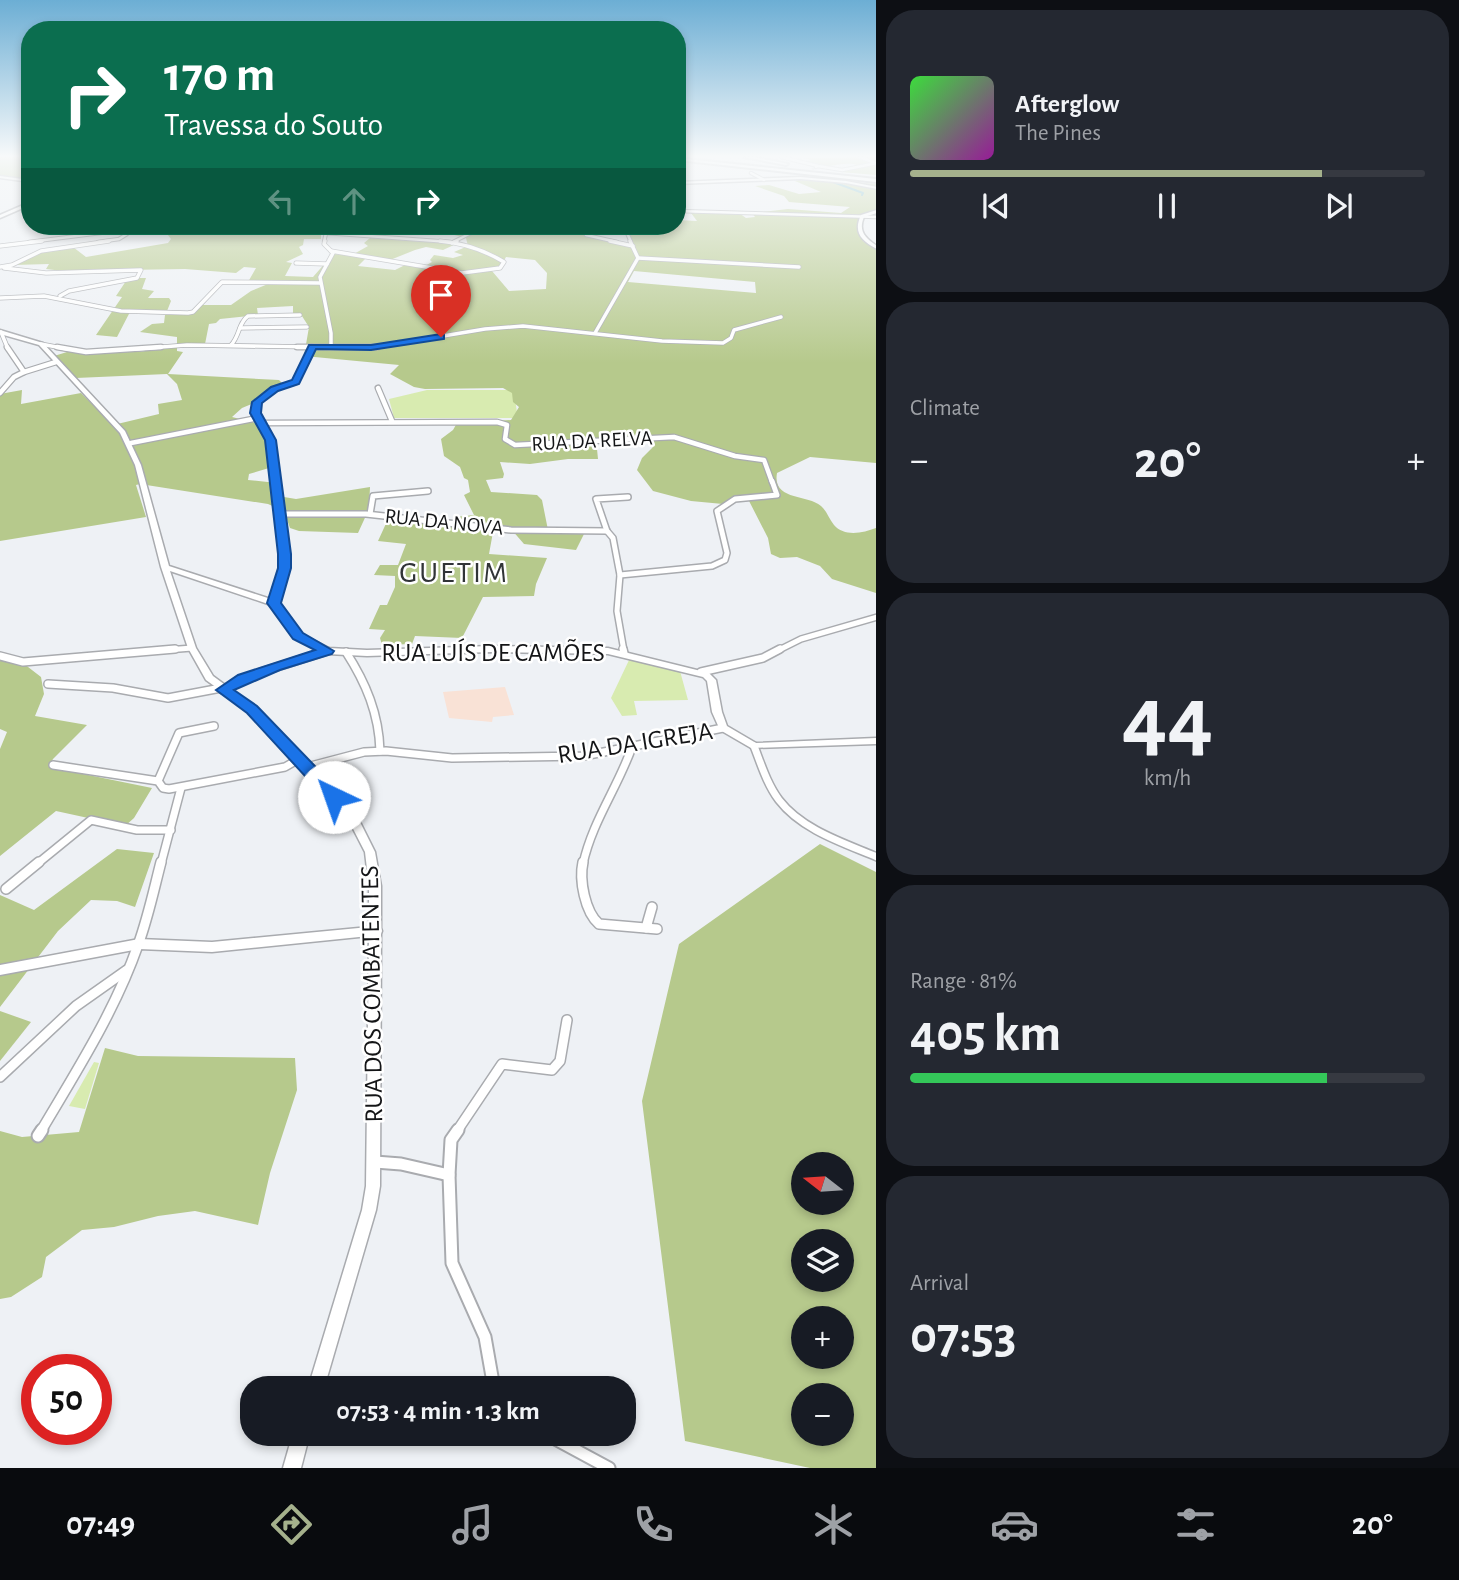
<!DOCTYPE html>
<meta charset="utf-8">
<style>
body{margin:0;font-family:"Alegreya Sans",sans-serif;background:#242831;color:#f1f3f6;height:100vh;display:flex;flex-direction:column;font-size:26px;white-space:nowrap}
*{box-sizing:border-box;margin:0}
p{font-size:23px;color:#9ea1a6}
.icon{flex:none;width:38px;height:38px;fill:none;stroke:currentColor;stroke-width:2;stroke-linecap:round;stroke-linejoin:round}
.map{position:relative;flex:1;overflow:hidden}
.drawer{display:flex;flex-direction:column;gap:10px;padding:10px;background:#0d0f14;width:583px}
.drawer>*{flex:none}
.guide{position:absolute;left:21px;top:21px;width:665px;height:214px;border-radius:28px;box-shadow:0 4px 10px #0003;background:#0b6e4f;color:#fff;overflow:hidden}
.needle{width:46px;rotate:287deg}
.controls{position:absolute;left:791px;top:1152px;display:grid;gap:14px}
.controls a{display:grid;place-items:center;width:63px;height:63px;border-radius:50%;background:#171b24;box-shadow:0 4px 10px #0003;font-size:35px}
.speed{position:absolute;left:21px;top:1354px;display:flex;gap:14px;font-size:35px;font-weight:700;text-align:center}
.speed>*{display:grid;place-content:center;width:91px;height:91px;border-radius:50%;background:#171b24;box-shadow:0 4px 10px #0003;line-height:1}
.speed .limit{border:10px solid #d22;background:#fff;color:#111}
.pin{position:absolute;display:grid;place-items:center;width:60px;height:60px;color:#fff;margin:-72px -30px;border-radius:50% 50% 50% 0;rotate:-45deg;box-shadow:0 0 7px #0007}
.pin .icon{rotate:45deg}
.me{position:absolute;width:77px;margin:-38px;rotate:318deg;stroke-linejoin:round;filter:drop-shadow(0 0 5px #0008)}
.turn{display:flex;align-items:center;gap:24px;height:147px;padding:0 28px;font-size:32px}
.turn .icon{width:91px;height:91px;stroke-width:2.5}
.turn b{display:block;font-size:49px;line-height:60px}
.lanes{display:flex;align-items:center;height:66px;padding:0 28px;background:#0003;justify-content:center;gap:35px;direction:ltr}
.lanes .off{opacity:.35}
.big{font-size:52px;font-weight:700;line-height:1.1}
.drawer .tile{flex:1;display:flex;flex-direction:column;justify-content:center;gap:10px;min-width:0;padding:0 24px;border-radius:28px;background:#242831}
.drawer .dial{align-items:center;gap:0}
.dial b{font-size:91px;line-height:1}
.song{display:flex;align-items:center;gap:21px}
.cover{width:84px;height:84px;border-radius:10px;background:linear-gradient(135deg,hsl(120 70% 55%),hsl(300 70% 35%))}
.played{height:7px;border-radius:4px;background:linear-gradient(90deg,#a5b18c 80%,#363941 80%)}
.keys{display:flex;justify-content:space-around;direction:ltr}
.heat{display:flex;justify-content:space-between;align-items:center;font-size:38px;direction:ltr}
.charge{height:10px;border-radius:5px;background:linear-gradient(90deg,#34c759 81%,#363941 0)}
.trip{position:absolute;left:240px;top:1376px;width:396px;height:70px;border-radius:28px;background:#171b24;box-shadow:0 4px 10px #0003;font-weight:700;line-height:70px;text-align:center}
.tabs{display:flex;height:112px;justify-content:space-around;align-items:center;background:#090b0e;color:#9ea1a6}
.tabs .icon{width:49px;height:49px}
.tabs .current{color:#a5b18c}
.tabs b{font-size:32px;color:#f1f3f6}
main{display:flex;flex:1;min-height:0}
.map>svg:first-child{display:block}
.education{fill:#f9e2d6}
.green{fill:#d8ebb0}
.forest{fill:#b6c98c;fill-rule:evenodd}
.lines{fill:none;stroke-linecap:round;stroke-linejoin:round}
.stream{stroke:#52a6b6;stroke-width:2}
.street-tunnel{stroke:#cdd0d4;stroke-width:2.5;stroke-dasharray:2.5 2;stroke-linecap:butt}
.street-far6-casing{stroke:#a9abaf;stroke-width:4.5}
.street-far5-casing{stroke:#a9abaf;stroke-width:5}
.street-far4-casing{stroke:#a9abaf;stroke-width:7}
.street-far3-casing{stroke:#a9abaf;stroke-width:8}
.street-far2-casing{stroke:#a9abaf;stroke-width:10}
.street-far1-casing{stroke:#a9abaf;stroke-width:12}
.street-casing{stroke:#a9abaf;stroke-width:15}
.secondary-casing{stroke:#a9abaf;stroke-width:3}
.highway-casing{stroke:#a9abaf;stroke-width:4}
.street-far6{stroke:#fff;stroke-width:2.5}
.street-far5{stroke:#fff;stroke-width:3.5}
.street-far4{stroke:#fff;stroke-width:4.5}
.street-far3{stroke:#fff;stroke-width:5}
.street-far2{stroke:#fff;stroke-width:7}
.street-far1{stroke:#fff;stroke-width:9}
.street{stroke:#fff;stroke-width:11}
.secondary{fill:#fff;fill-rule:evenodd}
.highway{fill:#fff;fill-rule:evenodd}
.route{fill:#1a73e8;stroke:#114b97;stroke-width:2}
.labels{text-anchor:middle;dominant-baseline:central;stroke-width:5;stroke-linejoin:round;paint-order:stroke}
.far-street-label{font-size:21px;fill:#141517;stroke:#fff}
.street-label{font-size:26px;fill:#141517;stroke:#fff}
.quarter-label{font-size:30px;letter-spacing:2px;fill:#313437;stroke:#fff}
</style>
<main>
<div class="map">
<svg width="877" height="1468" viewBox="0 0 877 1468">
<rect width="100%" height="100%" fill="#eef1f5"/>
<!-- education -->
<polygon class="education" points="505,687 514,715 493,717 492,722 449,718 443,692"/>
<!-- green -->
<g class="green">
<polygon points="427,390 514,390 517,413 514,418 394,418 389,399"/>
<polygon points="630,658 680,671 688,700 634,701 637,715 622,716 611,698"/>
<polygon points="94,1062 99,1063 85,1109 69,1106"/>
</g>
<!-- forest -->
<g class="forest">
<polygon points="0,157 30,157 30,180 0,177"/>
<path d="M 876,157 L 876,175 L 841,172 L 861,166 C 847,161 838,166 824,166 C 818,166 811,163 805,162 L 811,160 L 804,158 Z"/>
<path d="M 804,179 L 876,184 L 876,217 L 864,217 L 861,231 L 863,241 L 876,250 L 876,463 L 810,457 L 777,473 C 772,501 807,494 821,506 C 827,511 829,519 834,525 C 844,537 863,533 876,528 L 876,593 L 832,579 L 820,566 L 797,557 L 780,558 L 771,554 L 768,538 L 747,497 L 723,504 L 691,501 L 653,491 L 637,470 L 642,458 L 653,447 L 652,441 L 647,438 L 596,439 L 598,459 L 568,459 L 530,464 L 500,462 L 504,474 L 503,478 L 486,480 L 491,492 L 537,495 L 542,500 L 548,530 L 585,532 L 576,550 L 524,544 L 511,529 L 497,527 L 493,532 L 489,554 L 547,558 L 536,584 L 534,596 L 483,597 L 462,638 L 415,636 L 412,644 L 382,645 L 380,638 L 385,630 L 369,629 L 380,605 L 387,605 L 395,587 L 395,576 L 374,575 L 380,565 L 398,565 L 406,544 L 378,541 L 389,517 L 455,526 L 455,517 L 474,515 L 464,495 L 470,492 L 468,480 L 464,478 L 460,467 L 444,456 L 441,439 L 453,430 L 457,423 L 511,420 L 519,407 L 513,402 L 512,393 L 503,388 L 425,389 L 414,387 L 390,374 L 399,365 L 304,356 L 309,327 L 300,313 L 293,313 L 293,306 L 257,308 L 258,315 L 220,319 L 216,323 L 209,324 L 205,344 L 177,344 L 177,337 L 140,332 L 152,324 L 164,323 L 165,315 L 193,314 L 200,305 L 231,305 L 251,291 L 268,284 L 248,282 L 256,268 L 244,267 L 236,273 L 185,269 L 63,271 L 46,269 L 49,264 L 13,265 L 42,252 L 73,247 L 86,257 L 168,243 L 171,239 L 164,230 L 184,226 L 321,226 L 321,239 L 304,239 L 303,245 L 299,247 L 303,254 L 286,262 L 292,263 L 285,276 L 313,277 L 333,254 L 352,255 L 368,246 L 364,243 L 370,238 L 456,244 L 443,250 L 426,247 L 415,250 L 390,260 L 367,257 L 358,266 L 395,270 L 405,265 L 421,268 L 432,262 L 430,260 L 434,255 L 453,258 L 463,255 L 454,252 L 468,246 L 466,238 L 427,228 L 429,226 L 596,226 L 585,234 L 634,247 L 626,226 L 677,226 L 677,220 L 697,221 L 691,213 L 739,213 L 746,218 L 755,217 L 752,213 L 788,209 L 841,213 L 850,207 L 789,202 L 784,196 L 755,186 L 769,185 L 799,194 L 821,192 L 795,181 ZM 506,257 L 535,260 L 547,273 L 546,289 L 509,291 L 492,271 L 500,268 ZM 634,271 L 755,282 L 756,293 L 628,282 Z"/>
<polygon points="136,278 146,278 142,289 154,291 148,298 169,298 171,301 167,311 131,310 117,337 96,335 122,297 116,296 126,281"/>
<polygon points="177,347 177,351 183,352 168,374 279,380 283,384 259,396 254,403 242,408 232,417 256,423 264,431 269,468 249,474 248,480 277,483 278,496 296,499 370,487 369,509 358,533 299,531 290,528 284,511 268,504 140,484 136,485 146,517 0,541 0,394 22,390 21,404 81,393 113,425 159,414 158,404 182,400 177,384 167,374 76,378 54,356 67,352 137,352"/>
<polygon points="0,656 19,660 41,677 44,694 35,716 87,725 53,759 49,767 152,788 134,818 125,826 56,811 0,856 0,749 7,732 0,729"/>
<path d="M 820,844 L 876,872 L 876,1468 L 810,1468 L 685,1441 L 642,1101 L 679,944 ZM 803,1164 L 842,1164 L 842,1202 L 803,1202 ZM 803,1241 L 842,1241 L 842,1279 L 803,1279 ZM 803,1318 L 842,1318 L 842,1356 L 803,1356 ZM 803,1395 L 842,1395 L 842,1433 L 803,1433 Z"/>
<polygon points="117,849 154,853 135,907 117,901 91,900 58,931 0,1007 0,895 34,910"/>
<polygon points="0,1011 31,1022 0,1061"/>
<polygon points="105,1048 138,1056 295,1058 297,1090 270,1173 258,1225 195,1211 158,1216 114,1227 82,1230 46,1257 42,1277 11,1297 0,1299 0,1131 22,1137 79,1132"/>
</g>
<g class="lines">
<!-- stream -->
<polyline class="stream" points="833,182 863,193 862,195"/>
<!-- street-tunnel -->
<polyline class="street-tunnel" points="806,176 814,168"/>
<defs>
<g id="street-far6">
<polyline points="781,157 818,166 816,167"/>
<polyline points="860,157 875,163"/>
<polyline points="677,166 682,166"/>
<polyline points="818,166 842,170 877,163"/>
<polyline points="751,173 764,180"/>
<polyline points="23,180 25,185 30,185"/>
<polyline points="677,211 877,217"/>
<polyline points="323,226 326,233 324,242"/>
<polyline points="624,226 631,242"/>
<polyline points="326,233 451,242"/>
<polyline points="586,235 617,242"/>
<polyline points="29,242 116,231 127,234 119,239 98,242"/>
<polyline points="453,242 471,233 475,226"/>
</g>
<g id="street-far5">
<polyline points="325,241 324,244 333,253 320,277 331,333 331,347"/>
<polyline points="610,241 633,246"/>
<polyline points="452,243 457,241"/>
<polyline points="0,246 42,241"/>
<path d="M 331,251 L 462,273 L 500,268 L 504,262 C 484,250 463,243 440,241"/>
<polyline points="638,258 799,267"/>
<polyline points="296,263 327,264"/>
<polyline points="0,267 12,265 41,251 109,241"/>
<polyline points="4,268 46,273 141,270 137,278 69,291 60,296"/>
<polyline points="0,298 44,296 121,311 188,313 193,312 222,282 320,283"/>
<polyline points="240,328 307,327"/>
<polyline points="1,332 8,349"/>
<polyline points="595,333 638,258 630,241"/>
<polyline points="41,344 67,349"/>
<path d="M 231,345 C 240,336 238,323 248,316 L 300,315"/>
<polyline points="136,349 187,345 371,348 485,329 523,326 662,341 723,343 731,338 734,330 781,317"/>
</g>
<g id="street-far4">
<polyline points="57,347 86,352 161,347"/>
<polyline points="297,347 378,347"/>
<polyline points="24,372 56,362"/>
<polyline points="378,388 392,421"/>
<polyline points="0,393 14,377 24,372 7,347"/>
<polyline points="263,423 497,422 507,425 505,439 515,445 674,437 735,456 764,460 772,482"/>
<polyline points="131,443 258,418"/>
<polyline points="276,482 271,440 256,413 257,402 274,389 296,382 312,347"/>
</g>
<g id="street-far3">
<polyline points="280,514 366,514 511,530 607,531"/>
<polyline points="370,514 373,496 428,491"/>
<polyline points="620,575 712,566 725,560 727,553 717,511 735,499 777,495 772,481"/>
<polyline points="274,603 285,568 276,481"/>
<polyline points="154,651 192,648"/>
<polyline points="624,651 617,611 620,575 613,538 607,531 596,499 628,497"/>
<polyline points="777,651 801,639 877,617"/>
</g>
<g id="street-far2">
<polyline points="623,649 624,653"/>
<path d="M 346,652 C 366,683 379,714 380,751"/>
<polyline points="0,656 23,662 175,649"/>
<polyline points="701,672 763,658 780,649"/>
<polyline points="48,684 113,688 168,698 221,688"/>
<polyline points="223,690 261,672 327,651"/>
<path d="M 754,746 C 761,764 767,784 779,800 C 802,830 844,843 877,857"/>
<polyline points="53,765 158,781 163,788 169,789 285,767 299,759"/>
<polyline points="307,767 364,752 386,751 452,758 584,756 723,728"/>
<polyline points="158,781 179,733 214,726"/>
<polyline points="37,864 91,820 137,830 171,830"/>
<polyline points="161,864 181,788"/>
<path d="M 583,864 C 592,822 618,787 632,747"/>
</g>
<g id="street-far1">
<path d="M 583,862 C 579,880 585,912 599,924 L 657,929"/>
<polyline points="6,889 39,862"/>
<polyline points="646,928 652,907"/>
<polyline points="0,1077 76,1006 127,970"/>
<path d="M 41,1131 C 76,1072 115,1011 138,945 C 148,918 154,889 161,862"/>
<polyline points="457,1131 502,1064 552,1070 560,1061 567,1020"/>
</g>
<g id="street">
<polyline points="458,1130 451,1140 449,1175 452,1263 485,1337 494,1388"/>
<polyline points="38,1136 42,1130"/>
<polyline points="375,1162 401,1164 449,1175"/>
<polyline points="544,1433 609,1468"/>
</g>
<g id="secondary">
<polygon points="0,176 30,180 30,182 0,178"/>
<polygon points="800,177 846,181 877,187 877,189 846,183 800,179 677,184 677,182"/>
<polygon points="30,202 30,205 0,218 0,215"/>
<path d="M 877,210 L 877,213 L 864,217 C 858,231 865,238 877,246 L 877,249 C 861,241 853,232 861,215 Z"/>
<polygon points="0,330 43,343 125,431 141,465 169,566 277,601 301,634 329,648 367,650 491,646 608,648 709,673 716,680 722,712 727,726 756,743 877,738 877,744 751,748 720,730 712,712 707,681 703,677 608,654 491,652 367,656 327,654 295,638 271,605 170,571 196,648 213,676 255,707 356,814 375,852 381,886 381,928 382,931 381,934 380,1186 376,1210 324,1388 308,1388 362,1210 366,1186 369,936 212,952 139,949 0,975 0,965 139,939 212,942 369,927 369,886 365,852 348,819 249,711 206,680 188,648 161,567 135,465 120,433 39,345 0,334"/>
<polygon points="293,1433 310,1433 301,1468 283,1468"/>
</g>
<g id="highway">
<polygon points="744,157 754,157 788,164 786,165"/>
<polygon points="677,158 877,179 877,182 677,160"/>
</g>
</defs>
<!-- street-far6 casing -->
<use href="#street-far6" class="street-far6-casing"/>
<!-- street-far5 casing -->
<use href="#street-far5" class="street-far5-casing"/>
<!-- street-far4 casing -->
<use href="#street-far4" class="street-far4-casing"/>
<!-- street-far3 casing -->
<use href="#street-far3" class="street-far3-casing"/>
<!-- street-far2 casing -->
<use href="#street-far2" class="street-far2-casing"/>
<!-- street-far1 casing -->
<use href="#street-far1" class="street-far1-casing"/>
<!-- street casing -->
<use href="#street" class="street-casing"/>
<!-- secondary casing -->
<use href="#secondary" class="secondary-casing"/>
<!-- highway casing -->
<use href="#highway" class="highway-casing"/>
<!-- street-far6 -->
<use href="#street-far6" class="street-far6"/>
<!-- street-far5 -->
<use href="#street-far5" class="street-far5"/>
<!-- street-far4 -->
<use href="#street-far4" class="street-far4"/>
<!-- street-far3 -->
<use href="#street-far3" class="street-far3"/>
<!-- street-far2 -->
<use href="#street-far2" class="street-far2"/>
<!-- street-far1 -->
<use href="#street-far1" class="street-far1"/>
<!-- street -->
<use href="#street" class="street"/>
<!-- secondary -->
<use href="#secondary" class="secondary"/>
<!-- highway -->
<use href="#highway" class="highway"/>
</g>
<!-- sky -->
<linearGradient id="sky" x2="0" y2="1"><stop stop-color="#6caed4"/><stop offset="0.43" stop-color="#f7f9fa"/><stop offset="1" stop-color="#f7f9fa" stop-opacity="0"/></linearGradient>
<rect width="877" height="363" fill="url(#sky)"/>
<!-- route -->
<polygon class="route" points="441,334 444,335 444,339 371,350 316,349 299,384 278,391 262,403 261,413 276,440 291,554 291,568 281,603 303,633 334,651 332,654 280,670 234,690 257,706 340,792 343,797 334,803 328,801 247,713 216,690 238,675 315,650 293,639 267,603 278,568 278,554 265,440 250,413 252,402 271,387 292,380 309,345 371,345"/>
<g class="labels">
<!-- far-street labels -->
<g class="far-street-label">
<text transform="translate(592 441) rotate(-3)">RUA DA RELVA</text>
<text transform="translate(444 522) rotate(6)">RUA DA NOVA</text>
</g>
<!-- street labels -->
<g class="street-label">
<text x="493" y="653">RUA LUÍS DE CAMÕES</text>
<text transform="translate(635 743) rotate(-9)">RUA DA IGREJA</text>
<text transform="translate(372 994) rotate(-91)">RUA DOS COMBATENTES</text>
</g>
<!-- quarter labels -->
<g class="quarter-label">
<text x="454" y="573">GUETIM</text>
</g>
</g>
</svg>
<div class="controls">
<a><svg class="needle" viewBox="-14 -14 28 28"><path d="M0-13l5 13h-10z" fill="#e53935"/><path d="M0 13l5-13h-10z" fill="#9ea1a6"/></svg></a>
<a><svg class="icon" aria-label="layers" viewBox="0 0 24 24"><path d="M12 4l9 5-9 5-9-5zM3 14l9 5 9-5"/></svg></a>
<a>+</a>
<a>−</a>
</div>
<div class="speed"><div class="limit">50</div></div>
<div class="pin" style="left:441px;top:337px;background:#d93025"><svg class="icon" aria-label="arrive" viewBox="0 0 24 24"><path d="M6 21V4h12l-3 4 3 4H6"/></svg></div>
<svg class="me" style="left:334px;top:797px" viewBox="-20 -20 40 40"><circle r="19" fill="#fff"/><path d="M0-13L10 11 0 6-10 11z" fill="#1a73e8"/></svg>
<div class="trip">07:53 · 4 min · 1.3 km</div>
<div class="guide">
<div class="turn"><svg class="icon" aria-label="right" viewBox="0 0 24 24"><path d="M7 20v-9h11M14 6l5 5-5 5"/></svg><div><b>170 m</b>Travessa do Souto</div></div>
<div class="lanes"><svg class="icon off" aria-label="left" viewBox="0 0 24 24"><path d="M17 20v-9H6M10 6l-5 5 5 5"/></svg><svg class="icon off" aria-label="ahead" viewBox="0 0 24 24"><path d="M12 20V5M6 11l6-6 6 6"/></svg><svg class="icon" aria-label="right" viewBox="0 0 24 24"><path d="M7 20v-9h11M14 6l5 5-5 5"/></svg></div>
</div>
</div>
<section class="drawer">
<div class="tile">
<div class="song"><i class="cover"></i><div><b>Afterglow</b><p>The Pines</p></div></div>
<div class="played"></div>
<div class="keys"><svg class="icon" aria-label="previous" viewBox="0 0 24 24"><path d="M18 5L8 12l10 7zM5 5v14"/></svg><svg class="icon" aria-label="pause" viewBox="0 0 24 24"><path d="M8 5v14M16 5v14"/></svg><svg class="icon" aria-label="next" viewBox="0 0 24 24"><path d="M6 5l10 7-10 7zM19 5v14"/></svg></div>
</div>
<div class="tile"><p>Climate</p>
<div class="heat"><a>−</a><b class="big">20°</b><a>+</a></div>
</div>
<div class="tile dial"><b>44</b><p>km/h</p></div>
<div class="tile"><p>Range · 81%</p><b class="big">405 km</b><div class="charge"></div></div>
<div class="tile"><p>Arrival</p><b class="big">07:53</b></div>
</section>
</main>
<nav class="tabs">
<b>07:49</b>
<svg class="icon current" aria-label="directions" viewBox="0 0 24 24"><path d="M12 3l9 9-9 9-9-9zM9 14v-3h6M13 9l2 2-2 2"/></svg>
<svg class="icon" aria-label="music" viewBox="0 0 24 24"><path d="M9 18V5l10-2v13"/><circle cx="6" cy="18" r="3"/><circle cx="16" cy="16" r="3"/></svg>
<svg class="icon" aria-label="phone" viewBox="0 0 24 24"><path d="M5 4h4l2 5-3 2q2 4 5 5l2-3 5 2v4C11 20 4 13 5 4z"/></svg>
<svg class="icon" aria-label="climate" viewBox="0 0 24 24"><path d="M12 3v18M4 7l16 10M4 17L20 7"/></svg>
<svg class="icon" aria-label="car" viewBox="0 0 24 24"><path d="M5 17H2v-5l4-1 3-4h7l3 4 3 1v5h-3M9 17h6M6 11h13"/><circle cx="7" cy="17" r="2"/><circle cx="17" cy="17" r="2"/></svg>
<svg class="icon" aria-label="filters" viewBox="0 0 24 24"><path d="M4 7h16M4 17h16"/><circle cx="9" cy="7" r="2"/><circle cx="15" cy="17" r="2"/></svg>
<b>20°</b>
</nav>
